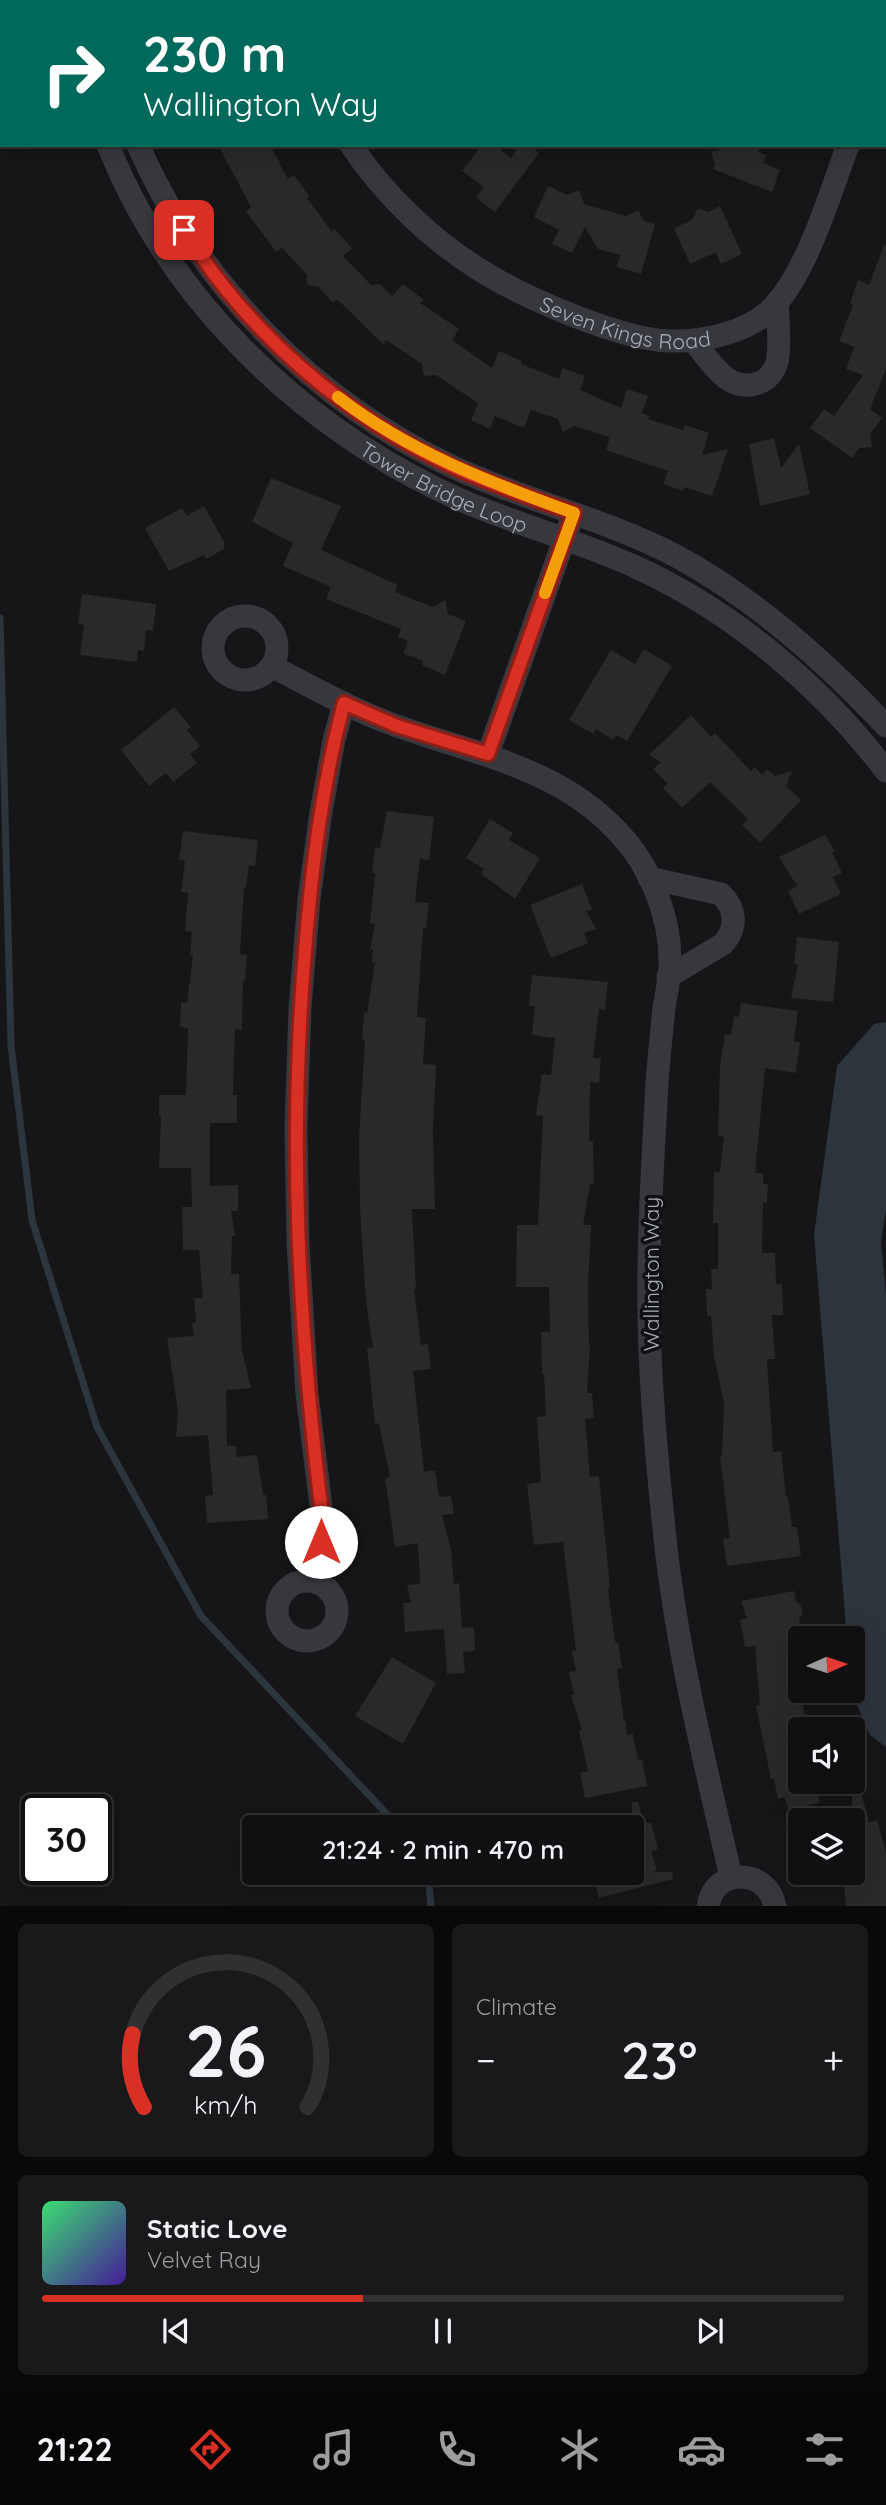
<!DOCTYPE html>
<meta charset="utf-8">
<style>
body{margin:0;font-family:Quicksand,sans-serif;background:#19191b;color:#f1f3f6;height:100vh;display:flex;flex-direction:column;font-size:26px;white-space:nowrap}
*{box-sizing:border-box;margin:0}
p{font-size:23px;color:#9c9d9f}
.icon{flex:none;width:38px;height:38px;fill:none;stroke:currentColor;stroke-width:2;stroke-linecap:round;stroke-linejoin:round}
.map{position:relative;height:1906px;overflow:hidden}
.side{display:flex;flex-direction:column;gap:18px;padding:18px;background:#09090a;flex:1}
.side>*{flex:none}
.top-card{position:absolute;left:0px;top:0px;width:887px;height:147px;box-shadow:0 7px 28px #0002,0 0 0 2px #303032;background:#00695c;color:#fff;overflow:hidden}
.needle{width:46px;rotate:87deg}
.controls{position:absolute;left:788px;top:1626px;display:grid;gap:14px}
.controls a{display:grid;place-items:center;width:77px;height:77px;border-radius:7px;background:#101012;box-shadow:0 7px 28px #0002,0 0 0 2px #303032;font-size:35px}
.speed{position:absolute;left:21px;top:1794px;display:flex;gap:14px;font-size:35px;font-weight:700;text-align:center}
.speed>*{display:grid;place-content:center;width:91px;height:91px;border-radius:50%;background:#101012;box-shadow:0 7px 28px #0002,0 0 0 2px #303032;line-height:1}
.speed .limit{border:4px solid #111;border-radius:10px;background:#fff;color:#111}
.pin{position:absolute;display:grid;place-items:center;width:60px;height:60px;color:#fff;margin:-30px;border-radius:14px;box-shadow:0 4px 10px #0006}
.me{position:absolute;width:77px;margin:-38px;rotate:0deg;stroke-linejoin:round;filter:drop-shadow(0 0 5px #0008)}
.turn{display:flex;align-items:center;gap:24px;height:147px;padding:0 28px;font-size:32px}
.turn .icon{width:91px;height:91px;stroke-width:2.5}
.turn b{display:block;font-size:49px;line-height:60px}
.big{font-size:52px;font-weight:600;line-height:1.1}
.side .tile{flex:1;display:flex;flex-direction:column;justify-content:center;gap:10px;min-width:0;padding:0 24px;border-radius:10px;background:#19191b}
.side .dial{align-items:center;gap:0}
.dial svg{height:182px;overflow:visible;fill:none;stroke:#303032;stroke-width:7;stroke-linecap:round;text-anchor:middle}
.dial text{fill:#f1f3f6;stroke:none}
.song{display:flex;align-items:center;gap:21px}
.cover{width:84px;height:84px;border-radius:10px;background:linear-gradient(135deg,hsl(140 70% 55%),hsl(260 70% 35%))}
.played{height:7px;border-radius:4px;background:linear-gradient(90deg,#d93025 40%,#303032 40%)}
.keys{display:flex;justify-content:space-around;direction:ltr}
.heat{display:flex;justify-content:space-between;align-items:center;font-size:38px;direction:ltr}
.side .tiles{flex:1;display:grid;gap:18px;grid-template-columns:1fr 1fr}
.tile:last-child{grid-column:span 2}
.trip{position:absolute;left:242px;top:1815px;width:402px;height:70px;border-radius:7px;background:#101012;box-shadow:0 7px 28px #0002,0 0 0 2px #303032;font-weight:600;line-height:70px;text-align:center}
.tab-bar{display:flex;height:112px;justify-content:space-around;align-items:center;background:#060607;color:#9c9d9f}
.tab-bar .icon{width:49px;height:49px}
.tab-bar .current{color:#d93025}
.tab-bar b{font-size:32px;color:#f1f3f6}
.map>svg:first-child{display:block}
.water{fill:#2c353c}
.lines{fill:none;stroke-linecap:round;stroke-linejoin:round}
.stream{stroke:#2c353c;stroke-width:7}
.building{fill:#29292c}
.minor{stroke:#37383d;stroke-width:23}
.route-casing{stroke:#8d1f18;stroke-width:18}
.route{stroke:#d93025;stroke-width:12}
.slow{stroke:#f59e0b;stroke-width:12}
.labels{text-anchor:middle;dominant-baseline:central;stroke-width:7;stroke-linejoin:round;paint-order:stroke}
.street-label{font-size:21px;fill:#a8adb8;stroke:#111113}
</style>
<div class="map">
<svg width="886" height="1907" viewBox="0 0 886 1907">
<rect width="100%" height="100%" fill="#161618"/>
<!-- water -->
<polygon class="water" points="886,1022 886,1209 881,1242 886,1295 886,1747 870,1735 852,1693 852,1638 847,1638 814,1235 837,1066 874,1024"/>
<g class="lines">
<!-- stream -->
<g class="stream">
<polyline points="0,618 11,1045 32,1220 97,1427 201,1616 399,1827"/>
<polyline points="428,1872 431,1907"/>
</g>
</g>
<!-- building -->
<g class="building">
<polygon points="218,145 270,145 288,179 294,175 309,196 307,198 332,232 334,229 352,248 343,256 371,285 380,284 392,296 403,284 424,300 420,303 459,329 452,340 492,368 499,351 522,361 521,364 559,379 563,368 585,376 580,390 621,408 627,389 648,396 642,413 650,416 648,419 683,430 685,425 709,433 702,455 728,449 712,496 685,487 683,491 663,484 668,471 606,450 610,437 574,426 563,432 558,419 531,410 524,428 495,416 490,429 471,420 478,403 436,375 424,376 422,364 386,340 383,344 337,299 333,303 319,287 307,285 307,275 282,248 276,252 246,211 251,207"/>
<polygon points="482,145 494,145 511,158 519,145 530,145 539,153 495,212 476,198 484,187 462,171"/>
<polygon points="722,145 761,145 758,152 766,155 763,163 780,170 772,192 713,169 715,164 711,152 721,149"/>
<polygon points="548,186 567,195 579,190 584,204 626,216 638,210 644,221 655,224 641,274 617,267 620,255 598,249 585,227 572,253 552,244 559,230 534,217"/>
<polygon points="720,206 742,254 721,264 716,252 690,264 674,228 692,220 698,208 708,212"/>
<polygon points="884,245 886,246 886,369 870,409 882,418 870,434 872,447 859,448 852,458 810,428 824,409 834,416 863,375 846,369 854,347 839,341 853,305 850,303 858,280 869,285"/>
<polygon points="774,438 781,468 799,444 810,494 760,506 749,444"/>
<polygon points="271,478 341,506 321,550 398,585 395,592 433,607 445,600 448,614 466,621 445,675 422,665 423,661 403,653 408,641 398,637 401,629 326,599 331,587 283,566 293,543 252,522"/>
<polygon points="204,506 224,542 224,549 206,559 204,555 169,571 145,528 182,508 187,516"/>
<polygon points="82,594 156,604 153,631 146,630 144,651 138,650 137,662 80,655 84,625 78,624"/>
<polygon points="644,649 672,666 627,741 616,735 613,740 596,729 593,734 569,720 611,650 635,664"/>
<polygon points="174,707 191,727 187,730 200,746 190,754 197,763 173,782 166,773 149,786 121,750"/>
<polygon points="691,715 711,737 715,733 751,771 754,767 762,775 767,769 775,776 792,771 786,786 801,800 760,843 742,825 748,819 710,782 682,808 663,788 668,784 653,769 661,762 649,755"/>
<polygon points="387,811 434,817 429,860 420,859 415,902 429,903 426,928 423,928 417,1017 426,1018 423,1064 436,1065 433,1130 435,1209 412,1209 416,1289 414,1289 421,1345 428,1344 431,1369 413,1371 424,1472 435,1470 439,1497 451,1496 454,1514 442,1515 451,1550 454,1584 459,1583 462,1628 474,1627 475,1651 463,1652 465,1673 447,1674 444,1629 405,1632 403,1603 411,1603 407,1585 420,1584 418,1543 395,1547 385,1478 390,1477 379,1423 375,1424 367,1348 373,1347 366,1302 360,1209 359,1137 365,1040 362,1039 364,1012 367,1013 375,963 372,963 373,949 370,949 375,924 370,923 375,873 372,873 375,847 380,848"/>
<polygon points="490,819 513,833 509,840 540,858 515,899 481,874 484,869 466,858"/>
<polygon points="183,831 258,840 255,866 249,865 246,887 244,887 240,954 247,955 245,981 243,981 242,1030 235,1029 233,1095 237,1095 237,1123 210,1123 210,1186 238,1185 238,1211 231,1211 235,1236 232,1236 231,1274 239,1274 242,1351 251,1388 226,1390 227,1446 236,1446 237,1457 257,1455 263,1495 266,1495 268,1519 207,1523 205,1496 213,1495 208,1435 176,1437 178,1412 167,1338 194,1336 192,1323 196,1322 194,1298 203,1298 199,1250 183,1250 182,1207 192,1207 191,1168 159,1168 161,1116 159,1116 159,1095 186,1095 188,1028 180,1027 181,1002 187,1003 193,955 190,955 192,932 185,931 188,893 181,892 185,861 179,860"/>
<polygon points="825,835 835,851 832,852 842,873 833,877 841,894 799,914 788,891 797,886 779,857"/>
<polygon points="582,884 592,909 586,911 596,929 584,933 588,943 551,958 530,905"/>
<polygon points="797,937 839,942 833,1002 791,998 798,965 794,964"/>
<polygon points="532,975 608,982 605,1010 599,1009 593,1058 601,1058 599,1083 590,1082 589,1141 593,1141 594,1184 590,1184 583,1225 591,1225 588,1288 589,1344 590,1344 587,1393 592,1393 594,1418 585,1419 590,1477 599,1476 610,1588 608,1588 615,1643 618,1642 622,1668 617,1669 624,1721 626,1721 627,1735 633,1734 638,1760 642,1759 647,1786 585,1798 580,1773 588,1771 579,1731 582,1730 571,1695 574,1695 569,1672 576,1671 572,1651 576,1651 563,1542 534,1545 527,1484 541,1482 537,1417 546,1416 544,1374 542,1374 541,1332 550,1332 549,1287 516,1287 517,1225 538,1225 543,1116 536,1115 542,1074 551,1075 555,1038 532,1035 535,1006 529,1006"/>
<polygon points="741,1003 798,1011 794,1041 800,1042 796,1073 765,1068 755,1173 763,1173 763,1184 768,1184 767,1203 763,1202 762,1253 775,1253 776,1284 782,1284 783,1315 772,1315 775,1359 767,1359 773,1452 781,1451 786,1497 788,1497 792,1527 797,1527 801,1556 727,1566 723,1539 730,1538 720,1456 722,1456 724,1402 714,1356 711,1316 707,1316 706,1289 712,1289 711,1269 718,1269 718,1223 713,1223 714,1172 720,1172 724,1137 718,1136 720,1066 725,1034 731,1035 734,1016 739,1017"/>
<polygon points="794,1591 796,1602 801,1605 803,1613 799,1620 802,1637 796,1638 800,1661 800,1692 806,1722 800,1723 800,1782 815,1782 820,1803 788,1809 785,1797 778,1799 774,1779 771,1779 756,1706 760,1705 755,1646 745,1647 740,1620 747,1618 741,1601"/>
<polygon points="392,1657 436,1683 403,1744 355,1716"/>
<polygon points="852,1784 859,1784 869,1823 877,1820 886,1853 886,1907 846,1907 843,1872 852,1872"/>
<polygon points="632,1802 638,1802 644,1824 651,1822 658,1849 651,1851 657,1871 652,1872 672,1872 673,1879 599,1898 592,1872 632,1872"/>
</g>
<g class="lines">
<!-- minor -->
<g class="minor">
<polyline points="69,0 69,2"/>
<polyline points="96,0 97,2"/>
<polyline points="287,0 287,2"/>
<polyline points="886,49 886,48"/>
<path id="s1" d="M 108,145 C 168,296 293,418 437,489 C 502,521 573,538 638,568 C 735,613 822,687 886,771"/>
<path d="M 138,145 C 200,286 314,401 453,467 C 526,501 606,519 678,557 C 757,600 825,661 886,726"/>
<path id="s2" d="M 351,145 C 384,195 433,242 485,273 C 527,299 620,339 668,341 C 702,342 742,334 768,312 C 806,278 830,193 848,145"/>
<path d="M 693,340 C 710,361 729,396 761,382 C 771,377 777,367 778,356 C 780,339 778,319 777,302"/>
<circle cx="245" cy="648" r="32"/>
<path d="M 272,666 C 313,688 353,710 397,726 C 475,754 559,768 618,832 C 651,866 671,918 670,965 C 670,979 666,994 664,1008 C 661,1040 657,1071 656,1103 C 652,1174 648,1244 649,1315 C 650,1392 658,1471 666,1548 C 679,1659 706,1768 731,1877"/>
<polyline points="488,754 569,526"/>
<path d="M 649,878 L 721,894 C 736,909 738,927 723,944 L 668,977"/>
<circle cx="307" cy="1611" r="30"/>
<polyline points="318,1583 323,1522 307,1394 298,1243 296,1127 300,1008 309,899 321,812 334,740 344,703"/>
<path d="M 708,1907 C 713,1866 769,1868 775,1907"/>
</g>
</g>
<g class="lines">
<defs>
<path id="route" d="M 184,230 C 247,332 345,417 454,467 C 493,485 534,499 574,513 L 488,754 L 397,726 L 344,703 C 323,780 313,860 306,939 C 288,1137 298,1325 323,1522 L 321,1542"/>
</defs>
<!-- route casing -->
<use href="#route" class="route-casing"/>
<!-- route -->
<use href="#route" class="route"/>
<!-- slow -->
<path class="slow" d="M 338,397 C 409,452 491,483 574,513 L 545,593"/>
</g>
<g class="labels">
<!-- street labels -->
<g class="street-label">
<text stroke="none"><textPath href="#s2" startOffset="338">Seven Kings Road</textPath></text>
<text stroke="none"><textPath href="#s1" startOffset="492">Tower Bridge Loop</textPath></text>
<text transform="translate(651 1274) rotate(-90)">Wallington Way</text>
</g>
</g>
</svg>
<div class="controls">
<a><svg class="needle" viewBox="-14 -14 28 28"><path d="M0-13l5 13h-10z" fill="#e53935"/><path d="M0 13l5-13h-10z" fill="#9c9d9f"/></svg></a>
<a><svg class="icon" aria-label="sound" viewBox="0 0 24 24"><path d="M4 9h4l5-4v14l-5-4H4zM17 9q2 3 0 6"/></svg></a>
<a><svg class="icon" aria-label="layers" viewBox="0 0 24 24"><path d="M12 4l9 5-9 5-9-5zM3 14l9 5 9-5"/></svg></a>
</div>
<div class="speed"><div class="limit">30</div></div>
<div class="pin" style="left:184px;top:230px;background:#d93025"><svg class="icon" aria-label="arrive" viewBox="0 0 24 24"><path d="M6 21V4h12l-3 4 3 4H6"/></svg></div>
<svg class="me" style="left:321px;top:1542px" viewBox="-20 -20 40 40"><circle r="19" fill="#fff"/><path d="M0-13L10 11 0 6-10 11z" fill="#d93025"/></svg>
<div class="trip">21:24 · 2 min · 470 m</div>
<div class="top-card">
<div class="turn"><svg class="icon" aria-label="right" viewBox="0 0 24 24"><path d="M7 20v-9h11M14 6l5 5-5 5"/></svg><div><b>230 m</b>Wallington Way</div></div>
</div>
</div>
<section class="side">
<div class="tiles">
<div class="tile dial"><svg viewBox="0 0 100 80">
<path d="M14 69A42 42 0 1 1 86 69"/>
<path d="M14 69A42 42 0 0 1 9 37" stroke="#d93025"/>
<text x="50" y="56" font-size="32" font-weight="700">26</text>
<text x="50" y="72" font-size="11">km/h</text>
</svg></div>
<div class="tile"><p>Climate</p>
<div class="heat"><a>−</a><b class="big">23°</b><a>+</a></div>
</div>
<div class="tile">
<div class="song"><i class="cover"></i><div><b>Static Love</b><p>Velvet Ray</p></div></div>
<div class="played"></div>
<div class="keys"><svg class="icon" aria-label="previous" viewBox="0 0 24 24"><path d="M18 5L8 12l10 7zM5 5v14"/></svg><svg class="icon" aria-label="pause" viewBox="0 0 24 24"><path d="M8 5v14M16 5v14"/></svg><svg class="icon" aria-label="next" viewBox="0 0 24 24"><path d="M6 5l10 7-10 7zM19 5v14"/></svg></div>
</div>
</div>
</section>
<nav class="tab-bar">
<b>21:22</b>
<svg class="icon current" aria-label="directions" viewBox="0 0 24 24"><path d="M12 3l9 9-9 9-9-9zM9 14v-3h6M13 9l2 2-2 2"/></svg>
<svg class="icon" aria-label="music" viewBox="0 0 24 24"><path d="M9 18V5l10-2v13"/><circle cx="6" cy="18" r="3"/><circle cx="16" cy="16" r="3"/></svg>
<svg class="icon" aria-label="phone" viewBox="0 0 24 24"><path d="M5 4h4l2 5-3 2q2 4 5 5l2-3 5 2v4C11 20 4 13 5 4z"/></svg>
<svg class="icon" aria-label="climate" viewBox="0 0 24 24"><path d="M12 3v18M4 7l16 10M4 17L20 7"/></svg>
<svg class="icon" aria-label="car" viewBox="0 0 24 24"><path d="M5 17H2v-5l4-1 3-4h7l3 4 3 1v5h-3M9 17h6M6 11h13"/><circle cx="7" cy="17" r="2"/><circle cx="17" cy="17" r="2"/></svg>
<svg class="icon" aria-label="filters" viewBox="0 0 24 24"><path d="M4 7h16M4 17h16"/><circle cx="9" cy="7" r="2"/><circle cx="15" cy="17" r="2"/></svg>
</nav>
